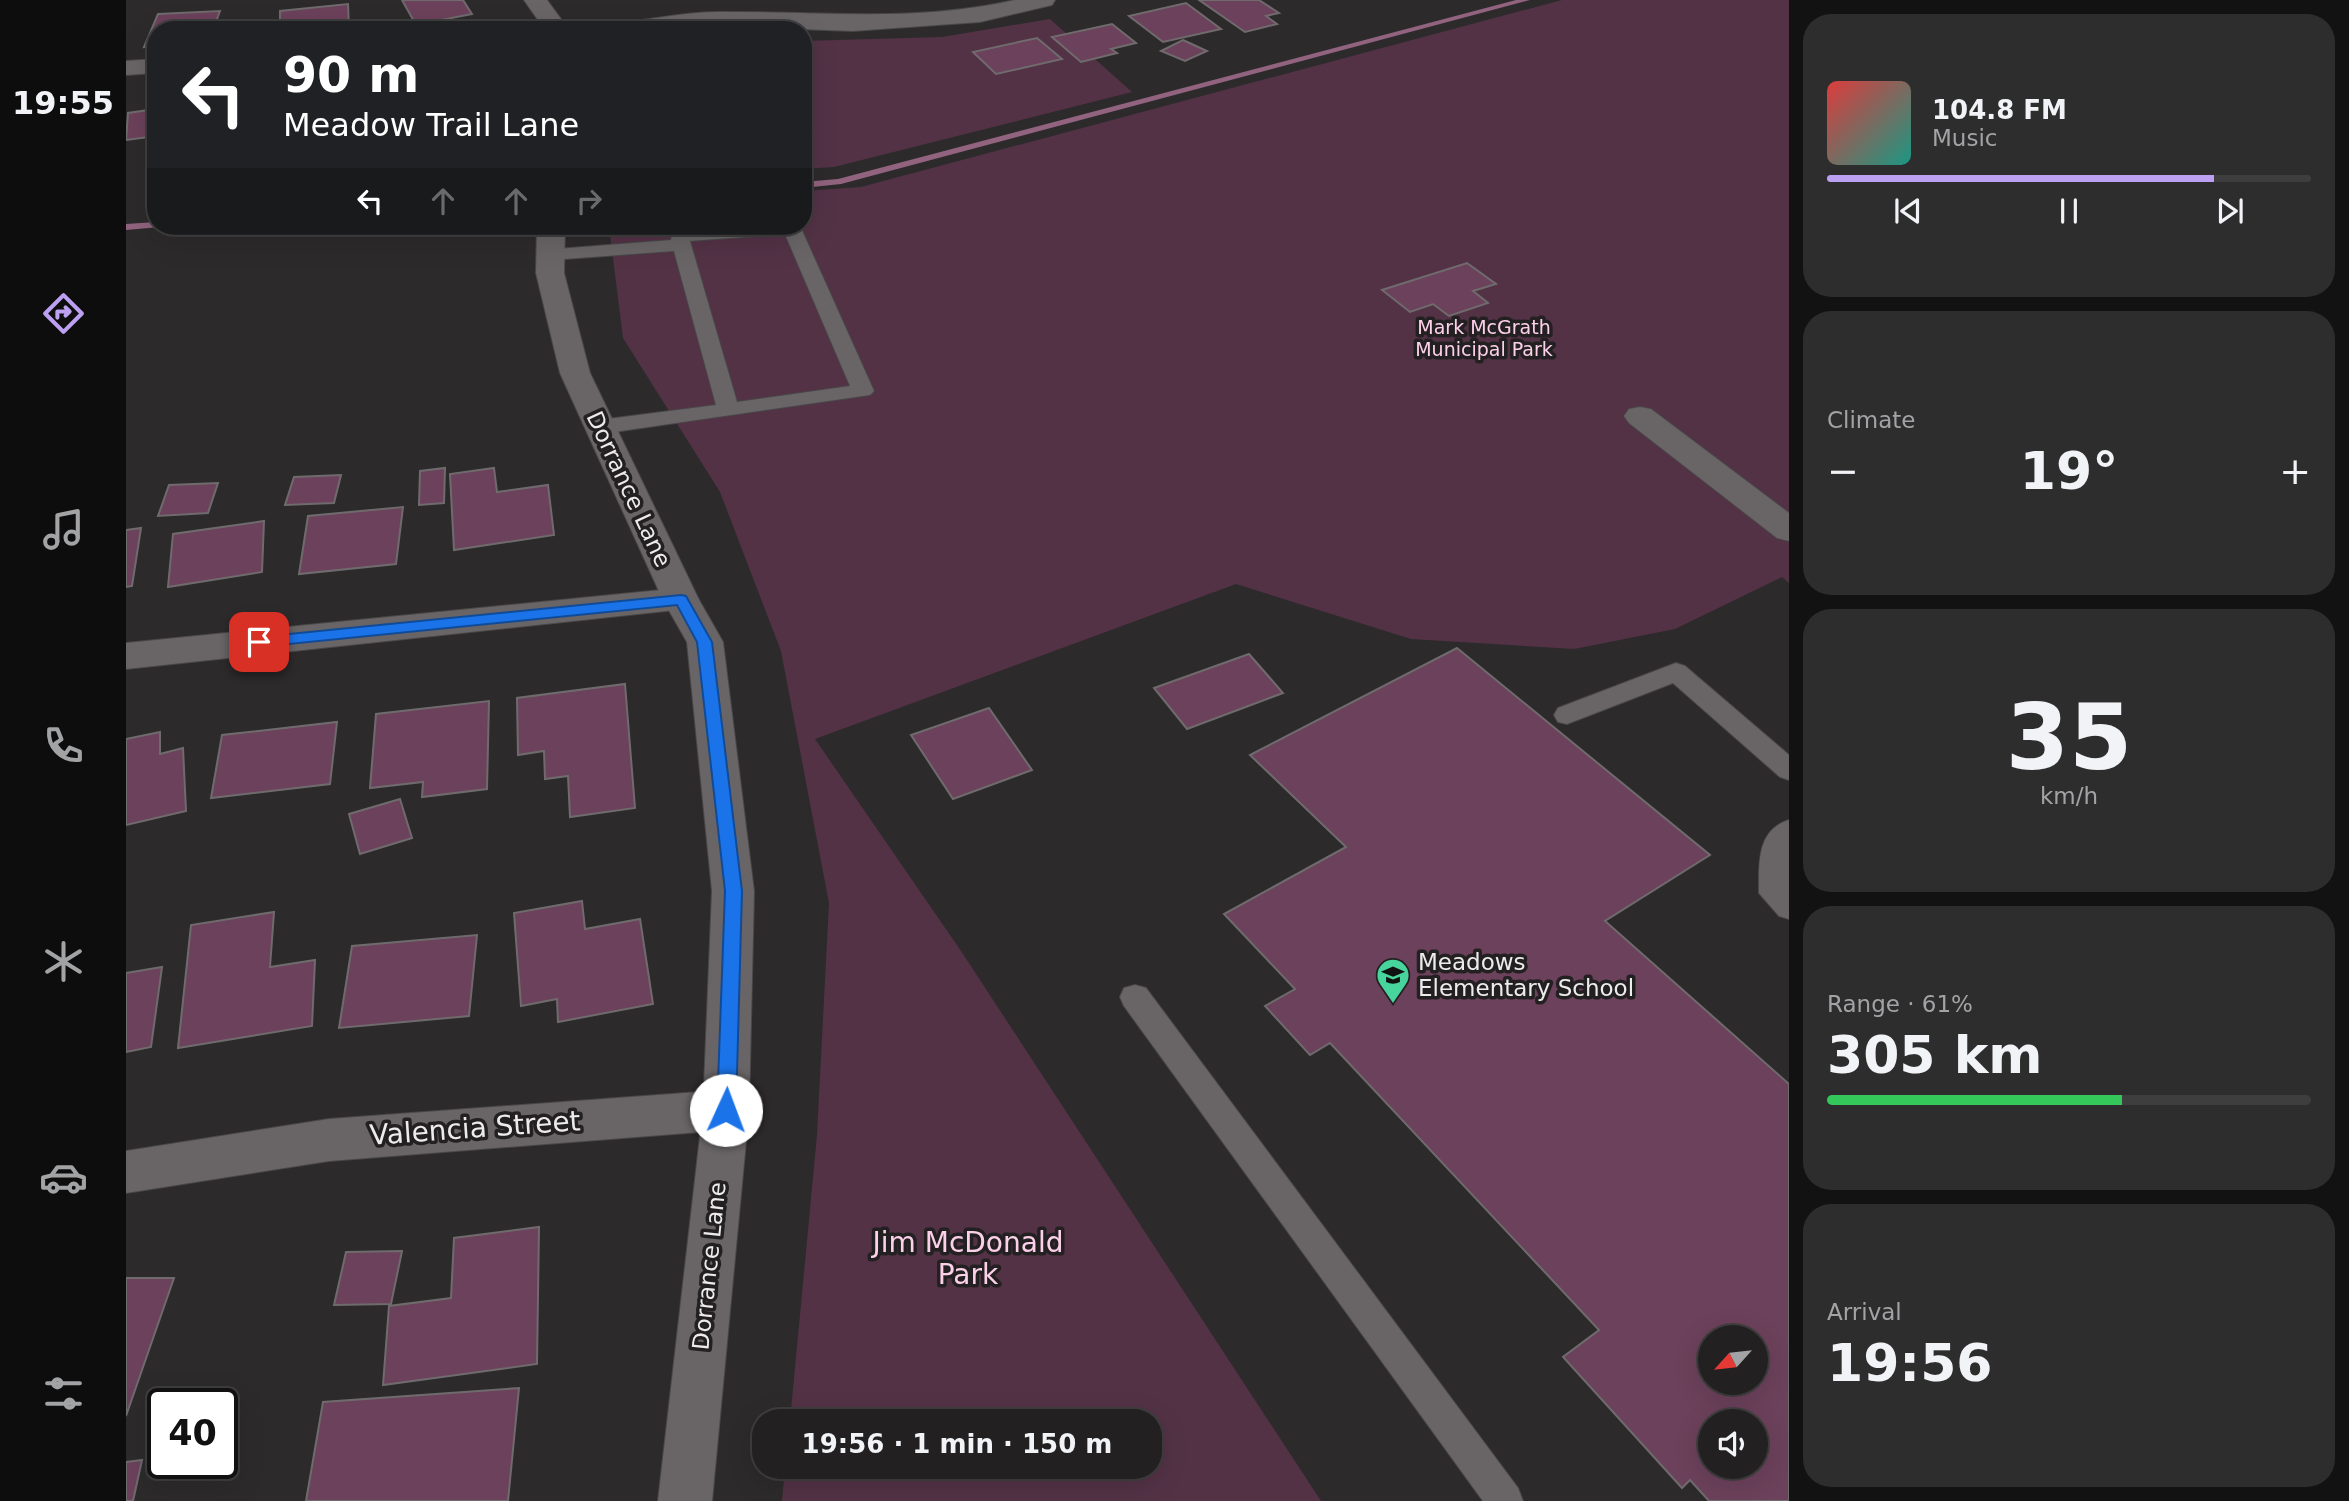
<!DOCTYPE html>
<meta charset="utf-8">
<style>
body{margin:0;font-family:"DejaVu Sans",sans-serif;background:#2e2d2e;color:#f1f3f6;height:100vh;display:flex;flex-direction:column;font-size:26px;white-space:nowrap}
*{box-sizing:border-box;margin:0}
p{font-size:23px;color:#a2a3a5}
.icon{flex:none;width:38px;height:38px;fill:none;stroke:currentColor;stroke-width:2;stroke-linecap:round;stroke-linejoin:round}
.map{position:relative;flex:1;overflow:hidden}
.drawer{display:flex;flex-direction:column;gap:14px;padding:14px;background:#131212;width:560px}
.drawer>*{flex:none}
.top-card{position:absolute;left:21px;top:21px;width:665px;height:214px;border-radius:28px;box-shadow:0 7px 28px #0002,0 0 0 2px #3f3e3f;background:#202124;color:#fff;overflow:hidden}
.needle{width:46px;rotate:243deg}
.fabs{position:absolute;left:1572px;top:1325px;display:grid;gap:14px}
.fabs a{display:grid;place-items:center;width:70px;height:70px;border-radius:50%;background:#222021;box-shadow:0 7px 28px #0002,0 0 0 2px #3f3e3f;font-size:35px}
.speed{position:absolute;left:21px;top:1388px;display:flex;gap:14px;font-size:35px;font-weight:700;text-align:center}
.speed>*{display:grid;place-content:center;width:91px;height:91px;border-radius:50%;background:#222021;box-shadow:0 7px 28px #0002,0 0 0 2px #3f3e3f;line-height:1}
.speed .limit{border:4px solid #111;border-radius:10px;background:#fff;color:#111}
.pin{position:absolute;display:grid;place-items:center;width:60px;height:60px;color:#fff;margin:-30px;border-radius:14px;box-shadow:0 4px 10px #0006}
.me{position:absolute;width:77px;margin:-38px;rotate:2deg;stroke-linejoin:round;filter:drop-shadow(0 0 5px #0008)}
.turn{display:flex;align-items:center;gap:24px;height:147px;padding:0 21px;font-size:32px}
.turn .icon{width:91px;height:91px;stroke-width:2.5}
.turn b{display:block;font-size:49px;line-height:60px}
.lanes{display:flex;align-items:center;height:66px;padding:0 21px;background:#0003;justify-content:center;gap:35px;direction:ltr}
.lanes .off{opacity:.35}
.big{font-size:52px;font-weight:700;line-height:1.1}
.drawer .tile{flex:1;display:flex;flex-direction:column;justify-content:center;gap:10px;min-width:0;padding:0 24px;border-radius:28px;background:#2e2d2e}
.drawer .dial{align-items:center;gap:0}
.dial b{font-size:91px;line-height:1}
.song{display:flex;align-items:center;gap:21px}
.cover{width:84px;height:84px;border-radius:10px;background:linear-gradient(135deg,hsl(0 70% 55%),hsl(170 70% 35%))}
.played{height:7px;border-radius:4px;background:linear-gradient(90deg,#bca0f2 80%,#3f3e3f 80%)}
.keys{display:flex;justify-content:space-around;direction:ltr}
.heat{display:flex;justify-content:space-between;align-items:center;font-size:38px;direction:ltr}
.charge{height:10px;border-radius:5px;background:linear-gradient(90deg,#34c759 61%,#3f3e3f 0)}
.trip{position:absolute;left:626px;top:1409px;width:410px;height:70px;border-radius:28px;background:#222021;box-shadow:0 7px 28px #0002,0 0 0 2px #3f3e3f;font-weight:700;line-height:70px;text-align:center}
main{display:flex;flex:1;min-height:0}
.tab-bar{display:flex;flex-direction:column;width:126px;justify-content:space-around;align-items:center;background:#0e0d0d;color:#a2a3a5}
.tab-bar .icon{width:49px;height:49px}
.tab-bar .current{color:#bca0f2}
.tab-bar b{font-size:32px;color:#f1f3f6}
.map>svg:first-child{display:block}
.green{fill:#533246}
.lines{fill:none;stroke-linecap:round;stroke-linejoin:round}
.stream{fill:#91637e;fill-rule:evenodd}
.building{fill:#6c415b;stroke:#6f6b6d;stroke-width:2;fill-rule:evenodd}
.service-casing{stroke:#494748;stroke-width:2}
.minor-casing{stroke:#494748;stroke-width:2}
.tertiary-casing{stroke:#494748;stroke-width:2}
.service{fill:#696567;fill-rule:evenodd}
.minor{fill:#696567;fill-rule:evenodd}
.tertiary{fill:#696567;fill-rule:evenodd}
.route{fill:#1a73e8;stroke:#114b97;stroke-width:2}
.labels{text-anchor:middle;dominant-baseline:central;stroke-width:7;stroke-linejoin:round;paint-order:stroke}
.far-park-label{font-size:19px;fill:#fdd0ea;stroke:#232022}
.street-label{font-size:23px;fill:#edebec;stroke:#232022}
.poi-label{font-size:23px;fill:#edebec;stroke:#232022;text-anchor:start}
.near-street-label{font-size:28px;fill:#edebec;stroke:#232022}
.near-park-label{font-size:28px;fill:#fdd0ea;stroke:#232022}
</style>
<main>
<nav class="tab-bar">
<b>19:55</b>
<svg class="icon current" aria-label="directions" viewBox="0 0 24 24"><path d="M12 3l9 9-9 9-9-9zM9 14v-3h6M13 9l2 2-2 2"/></svg>
<svg class="icon" aria-label="music" viewBox="0 0 24 24"><path d="M9 18V5l10-2v13"/><circle cx="6" cy="18" r="3"/><circle cx="16" cy="16" r="3"/></svg>
<svg class="icon" aria-label="phone" viewBox="0 0 24 24"><path d="M5 4h4l2 5-3 2q2 4 5 5l2-3 5 2v4C11 20 4 13 5 4z"/></svg>
<svg class="icon" aria-label="climate" viewBox="0 0 24 24"><path d="M12 3v18M4 7l16 10M4 17L20 7"/></svg>
<svg class="icon" aria-label="car" viewBox="0 0 24 24"><path d="M5 17H2v-5l4-1 3-4h7l3 4 3 1v5h-3M9 17h6M6 11h13"/><circle cx="7" cy="17" r="2"/><circle cx="17" cy="17" r="2"/></svg>
<svg class="icon" aria-label="filters" viewBox="0 0 24 24"><path d="M4 7h16M4 17h16"/><circle cx="9" cy="7" r="2"/><circle cx="15" cy="17" r="2"/></svg>
</nav>
<div class="map">
<svg width="1663" height="1501" viewBox="0 0 1663 1501">
<rect width="100%" height="100%" fill="#2d2a2c"/>
<!-- green -->
<g class="green">
<polygon points="1436,0 1663,0 1663,583 1656,577 1549,629 1448,649 1285,639 1110,584 689,739 835,951 1195,1501 656,1501 659,1467 1024,1466 1024,1421 664,1421 691,1135 703,903 655,651 594,492 497,338 483,226 677,226 677,191 735,187"/>
<polygon points="924,19 1006,92 708,167 677,169 677,41 816,37"/>
</g>
<g class="lines">
<!-- stream -->
<g class="stream">
<polygon points="1390,0 1404,0 715,184 677,188 677,182 712,179"/>
<polygon points="30,222 30,226 34,227 0,230 0,224"/>
</g>
</g>
<!-- building -->
<g class="building">
<polygon points="276,0 337,0 346,14 290,25"/>
<polygon points="1073,0 1133,0 1153,13 1140,16 1151,24 1119,32"/>
<polygon points="1060,3 1095,29 1037,42 1003,16"/>
<polygon points="222,4 223,28 154,30 154,11"/>
<polygon points="94,11 87,30 30,30 30,46 18,47 32,14"/>
<polygon points="986,24 1010,43 985,49 991,53 955,62 926,37"/>
<polygon points="911,38 936,59 870,74 847,52"/>
<polygon points="1057,40 1081,51 1059,61 1035,51"/>
<polygon points="677,90 679,90 687,128 677,128"/>
<polygon points="30,109 30,136 0,140 2,113"/>
<polygon points="1341,263 1370,284 1347,291 1362,303 1323,316 1307,304 1284,312 1256,290"/>
<polygon points="319,468 318,503 293,505 294,471"/>
<polygon points="368,468 371,492 422,485 428,535 328,550 324,474"/>
<polygon points="215,475 208,503 159,505 168,477"/>
<polygon points="92,483 82,513 32,516 43,485"/>
<polygon points="277,507 270,564 173,574 182,516"/>
<polygon points="138,521 136,572 42,587 47,534"/>
<polygon points="15,528 6,586 0,587 0,530"/>
<path d="M 1331,648 L 1584,855 L 1479,921 L 1663,1084 L 1663,1501 L 1583,1501 L 1564,1480 L 1556,1488 L 1437,1357 L 1473,1330 L 1204,1043 L 1184,1055 L 1139,1006 L 1169,989 L 1098,914 L 1220,847 L 1124,755 ZM 1584,1337 L 1629,1337 L 1629,1382 L 1584,1382 ZM 1584,1421 L 1629,1421 L 1629,1466 L 1584,1466 Z"/>
<polygon points="1123,654 1157,693 1061,729 1028,688"/>
<polygon points="499,684 509,808 444,817 442,776 419,779 418,751 392,755 391,698"/>
<polygon points="363,701 361,789 296,797 297,782 244,788 250,714"/>
<polygon points="863,708 906,770 827,799 785,735"/>
<polygon points="211,722 204,784 85,798 96,735"/>
<polygon points="34,732 34,754 57,748 60,811 0,825 0,739"/>
<polygon points="274,799 286,838 234,854 223,814"/>
<polygon points="456,901 459,929 514,919 527,1004 432,1022 431,999 395,1006 388,913"/>
<polygon points="148,912 144,967 189,960 186,1026 52,1048 65,925"/>
<polygon points="351,935 343,1016 213,1028 226,946"/>
<polygon points="36,967 25,1047 0,1052 0,973"/>
<polygon points="413,1227 411,1364 257,1385 263,1306 325,1298 328,1238"/>
<polygon points="276,1251 265,1304 208,1305 220,1252"/>
<polygon points="0,1278 48,1278 0,1416"/>
<polygon points="393,1388 382,1501 180,1501 197,1402"/>
<polygon points="16,1460 7,1501 0,1501 0,1462"/>
</g>
<g class="lines">
<defs>
<g id="service">
<path d="M 618,226 L 674,226 L 748,391 L 744,395 L 474,434 L 466,432 L 463,427 L 474,420 L 590,405 L 548,251 L 425,260 L 418,258 L 415,254 L 418,250 L 545,240 L 546,232 L 553,230 ZM 659,234 L 724,386 L 611,402 L 564,241 Z"/>
<polygon points="1550,663 1559,666 1663,755 1663,780 1654,777 1547,683 1441,724 1432,722 1428,715 1432,708"/>
<path d="M 1663,820 L 1663,919 L 1653,916 L 1633,893 C 1633,865 1630,830 1663,820 Z"/>
<polygon points="1009,985 1020,988 1392,1488 1397,1501 1357,1501 998,1006 994,997 998,988"/>
</g>
<g id="minor">
<path d="M 889,0 L 929,0 L 926,5 L 854,22 L 727,31 L 589,26 L 557,30 L 484,30 L 496,23 C 527,19 560,12 591,12 C 692,11 788,23 889,0 Z"/>
<polygon points="30,59 30,73 0,75 0,61"/>
<polygon points="1514,407 1525,409 1663,513 1663,541 1651,538 1503,423 1498,416 1503,409"/>
<polygon points="555,588 568,592 573,600 568,608 0,669 0,643"/>
<polygon points="600,1090 616,1096 623,1110 616,1124 600,1130 203,1161 0,1193 0,1151 203,1119"/>
</g>
<g id="tertiary">
<polygon points="398,0 421,0 443,30 419,30"/>
<polygon points="411,226 439,226 438,273 464,373 573,600 597,642 628,891 623,1110 586,1501 532,1501 577,1110 586,891 561,642 537,600 434,373 410,273"/>
</g>
</defs>
<!-- service casing -->
<use href="#service" class="service-casing"/>
<!-- minor casing -->
<use href="#minor" class="minor-casing"/>
<!-- tertiary casing -->
<use href="#tertiary" class="tertiary-casing"/>
<!-- service -->
<use href="#service" class="service"/>
<!-- minor -->
<use href="#minor" class="minor"/>
<!-- tertiary -->
<use href="#tertiary" class="tertiary"/>
</g>
<!-- route -->
<polygon class="route" points="555,595 560,596 586,642 616,891 610,1110 607,1115 594,1115 591,1110 599,891 571,642 551,605 133,647 126,642 133,637"/>
<!-- icons -->
<defs>
<symbol id="school-pin" viewBox="-11 -11 22 30"><path d="M0 17L-7.5 6A9.5 9.5 0 1 1 7.5 6Z" fill="#47d49d" stroke="#232022"/><path d="M0-5L7-2L0 1L-7-2ZM-4 1L0 2.5L4 1V4Q0 6-4 4Z" fill="#111"/></symbol>
</defs>
<g fill-rule="evenodd">
<use href="#school-pin" x="1248" y="956" width="38" height="52"/>
</g>
<g class="labels">
<!-- far-park labels -->
<g class="far-park-label">
<text x="1358" y="327">Mark McGrath<tspan x="1358" dy="22">Municipal Park</tspan></text>
</g>
<!-- street labels -->
<g class="street-label">
<text transform="translate(503 489) rotate(65)">Dorrance Lane</text>
<text transform="translate(583 1266) rotate(-84)">Dorrance Lane</text>
</g>
<!-- poi labels -->
<g class="poi-label">
<text x="1292" y="962">Meadows<tspan x="1292" dy="26">Elementary School</tspan></text>
</g>
<!-- near-street labels -->
<g class="near-street-label">
<text transform="translate(349 1128) rotate(-4)">Valencia Street</text>
</g>
<!-- near-park labels -->
<g class="near-park-label">
<text x="842" y="1242">Jim McDonald<tspan x="842" dy="32">Park</tspan></text>
</g>
</g>
</svg>
<div class="fabs">
<a><svg class="needle" viewBox="-14 -14 28 28"><path d="M0-13l5 13h-10z" fill="#e53935"/><path d="M0 13l5-13h-10z" fill="#a2a3a5"/></svg></a>
<a><svg class="icon" aria-label="sound" viewBox="0 0 24 24"><path d="M4 9h4l5-4v14l-5-4H4zM17 9q2 3 0 6"/></svg></a>
</div>
<div class="speed"><div class="limit">40</div></div>
<div class="pin" style="left:133px;top:642px;background:#d93025"><svg class="icon" aria-label="arrive" viewBox="0 0 24 24"><path d="M6 21V4h12l-3 4 3 4H6"/></svg></div>
<svg class="me" style="left:600px;top:1110px" viewBox="-20 -20 40 40"><circle r="19" fill="#fff"/><path d="M0-13L10 11 0 6-10 11z" fill="#1a73e8"/></svg>
<div class="trip">19:56 · 1 min · 150 m</div>
<div class="top-card">
<div class="turn"><svg class="icon" aria-label="left" viewBox="0 0 24 24"><path d="M17 20v-9H6M10 6l-5 5 5 5"/></svg><div><b>90 m</b>Meadow Trail Lane</div></div>
<div class="lanes"><svg class="icon" aria-label="left" viewBox="0 0 24 24"><path d="M17 20v-9H6M10 6l-5 5 5 5"/></svg><svg class="icon off" aria-label="ahead" viewBox="0 0 24 24"><path d="M12 20V5M6 11l6-6 6 6"/></svg><svg class="icon off" aria-label="ahead" viewBox="0 0 24 24"><path d="M12 20V5M6 11l6-6 6 6"/></svg><svg class="icon off" aria-label="right" viewBox="0 0 24 24"><path d="M7 20v-9h11M14 6l5 5-5 5"/></svg></div>
</div>
</div>
<section class="drawer">
<div class="tile">
<div class="song"><i class="cover"></i><div><b>104.8 FM</b><p>Music</p></div></div>
<div class="played"></div>
<div class="keys"><svg class="icon" aria-label="previous" viewBox="0 0 24 24"><path d="M18 5L8 12l10 7zM5 5v14"/></svg><svg class="icon" aria-label="pause" viewBox="0 0 24 24"><path d="M8 5v14M16 5v14"/></svg><svg class="icon" aria-label="next" viewBox="0 0 24 24"><path d="M6 5l10 7-10 7zM19 5v14"/></svg></div>
</div>
<div class="tile"><p>Climate</p>
<div class="heat"><a>−</a><b class="big">19°</b><a>+</a></div>
</div>
<div class="tile dial"><b>35</b><p>km/h</p></div>
<div class="tile"><p>Range · 61%</p><b class="big">305 km</b><div class="charge"></div></div>
<div class="tile"><p>Arrival</p><b class="big">19:56</b></div>
</section>
</main>
